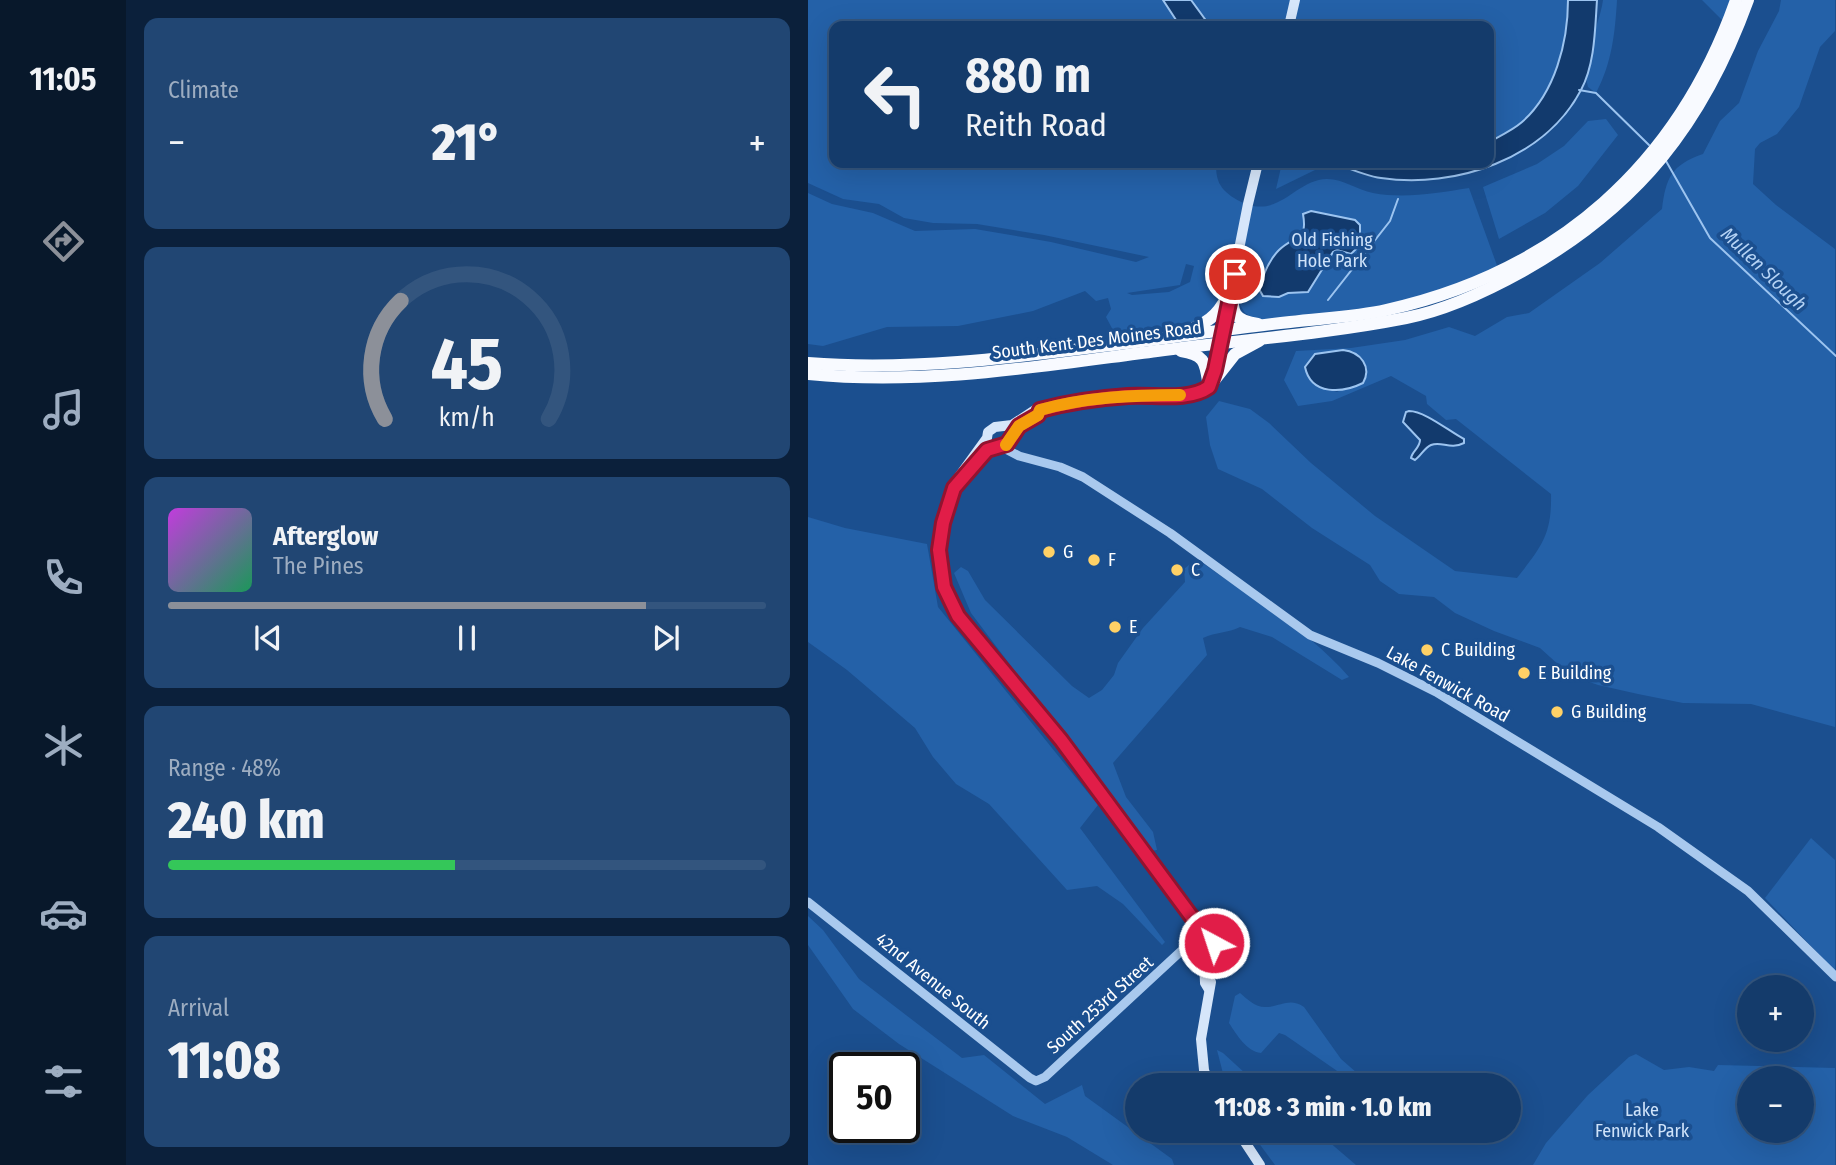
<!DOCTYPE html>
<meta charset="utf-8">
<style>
body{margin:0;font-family:"Fira Sans Condensed",sans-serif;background:#214673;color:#f1f3f6;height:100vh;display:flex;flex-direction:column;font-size:26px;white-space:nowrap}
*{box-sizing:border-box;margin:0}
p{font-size:23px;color:#9dadc1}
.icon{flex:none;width:38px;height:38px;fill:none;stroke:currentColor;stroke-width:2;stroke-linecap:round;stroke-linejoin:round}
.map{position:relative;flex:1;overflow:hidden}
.side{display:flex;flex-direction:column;gap:18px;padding:18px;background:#0b203b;width:682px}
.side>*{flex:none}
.banner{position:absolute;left:21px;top:21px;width:665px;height:147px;border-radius:14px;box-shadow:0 7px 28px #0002,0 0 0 2px #33557e;background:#143b6b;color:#f1f3f6;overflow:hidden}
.fabs{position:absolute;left:929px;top:975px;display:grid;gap:14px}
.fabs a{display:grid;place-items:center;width:77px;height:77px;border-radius:50%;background:#143b6b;box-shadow:0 7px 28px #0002,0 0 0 2px #33557e;font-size:35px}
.speed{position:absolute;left:21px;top:1052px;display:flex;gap:14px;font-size:35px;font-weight:700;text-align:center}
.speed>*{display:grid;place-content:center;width:91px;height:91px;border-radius:50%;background:#143b6b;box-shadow:0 7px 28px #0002,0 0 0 2px #33557e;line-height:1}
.speed .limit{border:4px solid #111;border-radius:10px;background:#fff;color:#111}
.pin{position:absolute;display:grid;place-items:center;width:60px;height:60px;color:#fff;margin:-30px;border:4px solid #fff;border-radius:50%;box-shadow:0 2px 7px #0007}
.me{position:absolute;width:77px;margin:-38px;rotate:320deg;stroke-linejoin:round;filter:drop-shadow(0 0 5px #0008)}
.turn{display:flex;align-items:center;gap:24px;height:147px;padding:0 21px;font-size:32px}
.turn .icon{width:91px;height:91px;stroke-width:2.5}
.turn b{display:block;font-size:49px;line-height:60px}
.big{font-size:52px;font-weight:800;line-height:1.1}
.side .widget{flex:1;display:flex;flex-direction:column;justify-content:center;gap:10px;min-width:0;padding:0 24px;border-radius:14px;background:#214673}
.side .dial{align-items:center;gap:0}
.dial svg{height:182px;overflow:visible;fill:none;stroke:#33557e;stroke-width:7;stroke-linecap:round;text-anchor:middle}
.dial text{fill:#f1f3f6;stroke:none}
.song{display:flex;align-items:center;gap:21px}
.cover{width:84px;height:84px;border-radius:10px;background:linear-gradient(135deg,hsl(290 70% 55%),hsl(150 70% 35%))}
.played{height:7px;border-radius:4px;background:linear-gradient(90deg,#8c9099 80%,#33557e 80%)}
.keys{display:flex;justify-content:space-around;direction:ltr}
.heat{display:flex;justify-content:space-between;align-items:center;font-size:38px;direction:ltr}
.charge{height:10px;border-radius:5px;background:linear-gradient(90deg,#34c759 48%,#33557e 0)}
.trip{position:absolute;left:317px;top:1073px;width:396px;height:70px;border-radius:35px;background:#143b6b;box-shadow:0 7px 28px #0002,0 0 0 2px #33557e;font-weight:800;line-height:70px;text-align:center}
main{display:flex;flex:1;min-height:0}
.tab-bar{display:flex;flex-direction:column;width:126px;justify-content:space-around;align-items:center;background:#08182b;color:#9dadc1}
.tab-bar .icon{width:49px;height:49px}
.tab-bar .on{color:#8c9099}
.tab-bar b{font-size:32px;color:#f1f3f6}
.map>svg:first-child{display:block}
.green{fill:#2461a8;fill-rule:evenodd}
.water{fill:#123a6d;stroke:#9cc4f0;stroke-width:2}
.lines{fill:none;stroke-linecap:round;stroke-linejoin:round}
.stream{stroke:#9cc4f0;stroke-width:2}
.tertiary{stroke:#a9c9ee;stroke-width:9}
.secondary{stroke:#d6e6fa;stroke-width:10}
.trunk{stroke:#f8faff;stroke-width:12}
.route-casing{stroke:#92132f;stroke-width:18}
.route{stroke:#e11d48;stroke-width:12}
.slow{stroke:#f59e0b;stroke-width:12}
.poi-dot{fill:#ffd166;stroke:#1b4f8f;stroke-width:2.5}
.labels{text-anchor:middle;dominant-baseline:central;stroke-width:7;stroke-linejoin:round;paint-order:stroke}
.park-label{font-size:18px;fill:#cfe3fa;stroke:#1b4f8f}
.street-label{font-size:18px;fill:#fff;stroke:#1b4f8f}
.poi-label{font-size:18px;fill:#fff;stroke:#1b4f8f;text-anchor:start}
.water-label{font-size:19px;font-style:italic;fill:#b5d3f5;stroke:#1b4f8f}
</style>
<main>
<nav class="tab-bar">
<b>11:05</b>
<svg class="icon on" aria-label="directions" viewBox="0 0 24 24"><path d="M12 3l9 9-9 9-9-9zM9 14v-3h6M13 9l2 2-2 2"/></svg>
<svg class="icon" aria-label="music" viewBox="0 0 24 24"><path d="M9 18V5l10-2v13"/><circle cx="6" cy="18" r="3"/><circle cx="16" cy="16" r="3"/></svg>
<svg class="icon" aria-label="phone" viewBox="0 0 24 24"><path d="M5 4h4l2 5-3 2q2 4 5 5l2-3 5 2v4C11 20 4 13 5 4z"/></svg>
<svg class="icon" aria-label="climate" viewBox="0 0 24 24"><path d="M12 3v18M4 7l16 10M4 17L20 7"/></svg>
<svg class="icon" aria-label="car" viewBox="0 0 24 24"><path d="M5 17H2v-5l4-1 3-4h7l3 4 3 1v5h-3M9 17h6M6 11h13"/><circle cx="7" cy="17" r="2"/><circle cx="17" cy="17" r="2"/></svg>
<svg class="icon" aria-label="filters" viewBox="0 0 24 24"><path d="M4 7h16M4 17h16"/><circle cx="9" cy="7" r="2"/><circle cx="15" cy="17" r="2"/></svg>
</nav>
<section class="side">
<div class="widget"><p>Climate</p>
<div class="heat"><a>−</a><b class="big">21°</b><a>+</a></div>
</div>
<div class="widget dial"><svg viewBox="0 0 100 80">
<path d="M14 69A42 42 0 1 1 86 69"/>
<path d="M14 69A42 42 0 0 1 21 17" stroke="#8c9099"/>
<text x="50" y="56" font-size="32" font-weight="700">45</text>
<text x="50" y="72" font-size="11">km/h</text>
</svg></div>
<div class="widget">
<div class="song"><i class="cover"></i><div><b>Afterglow</b><p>The Pines</p></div></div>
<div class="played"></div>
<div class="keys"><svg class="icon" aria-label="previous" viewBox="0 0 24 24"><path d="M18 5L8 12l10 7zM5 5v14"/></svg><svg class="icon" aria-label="pause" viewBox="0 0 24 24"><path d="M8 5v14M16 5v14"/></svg><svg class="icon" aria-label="next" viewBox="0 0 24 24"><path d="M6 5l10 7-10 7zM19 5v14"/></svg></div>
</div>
<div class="widget"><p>Range · 48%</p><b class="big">240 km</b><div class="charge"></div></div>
<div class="widget"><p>Arrival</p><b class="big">11:08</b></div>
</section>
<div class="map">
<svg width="1028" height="1165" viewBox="0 0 1028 1165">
<rect width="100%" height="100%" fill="#1b4f8f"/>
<!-- green -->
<g class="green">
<path d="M 0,0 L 760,0 C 760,42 747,93 714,122 C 705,131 692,136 681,142 L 681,26 L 26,26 L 26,163 L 408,163 C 408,180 411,188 426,198 C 470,225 484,180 519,179 C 536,179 549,190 565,193 C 597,199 629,193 661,188 L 691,271 L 601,304 L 457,325 L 437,313 L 432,305 L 437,277 L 417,272 C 414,285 414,298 406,309 C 390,331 331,330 306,332 L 298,317 L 303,309 L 300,298 L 288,301 L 277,291 L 225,311 L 150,326 L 79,327 L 15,346 L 0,344 L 0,193 L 24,204 L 65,213 L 107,231 L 167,229 L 243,242 L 328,262 L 341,257 L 236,235 L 169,224 L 125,223 L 96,218 L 71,204 L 35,199 L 0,183 ZM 378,264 L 386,266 L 382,282 L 361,292 L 324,295 L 319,293 L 372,285 Z"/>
<path d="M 795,0 L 809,0 C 807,33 804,63 788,93 L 780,87 C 772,57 791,29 795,0 Z"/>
<polygon points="894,0 928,0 919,25"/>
<path d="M 973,0 L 1027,0 L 1027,31 L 1012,47 L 991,107 L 969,134 L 952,143 L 947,149 L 945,184 L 968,205 L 1027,249 L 1027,727 L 943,704 L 875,703 L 830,694 L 790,685 L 762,675 L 732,648 L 686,631 L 647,613 L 626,597 L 591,594 L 572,581 L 562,565 L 504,528 L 454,489 L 410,469 L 402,445 L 398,417 L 411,401 L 442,409 L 461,423 L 503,463 L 567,516 L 647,571 L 709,578 C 733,547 744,535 743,494 L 648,419 L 638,420 L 619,404 L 618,396 L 583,376 L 524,401 L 490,406 L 476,380 L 488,351 L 543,348 L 597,340 L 641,327 L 667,336 L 699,317 L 721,313 L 792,263 L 854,209 C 858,178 863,165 895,154 L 912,121 L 931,103 L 950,51 L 971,11 ZM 545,351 L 559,368 L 559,376 L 529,392 L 514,387 L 499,374 Z"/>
<polygon points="798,119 810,135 770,186 737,213 691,239 675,187 729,164 756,146 780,121"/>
<polygon points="474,163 494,163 507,170 468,189"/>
<polygon points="0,517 37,528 119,544 130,607 290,805 272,828 357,942 354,945 315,904 289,886 259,890 181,804 148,784 125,757 107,728 39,670 0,642"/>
<path d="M 386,561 L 388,569 L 396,564 C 445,599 501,631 541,677 L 534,680 L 464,637 L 432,627 C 420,633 408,632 395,638 L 399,655 L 305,763 L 318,797 L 345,832 L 349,850 L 343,851 L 163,613 L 146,573 L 153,567 L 160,571 L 177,600 L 264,686 L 281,698 L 294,690 L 306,675 L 310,663 L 335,628 L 377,582 L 376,569 Z"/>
<polygon points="1003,838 1027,860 1027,971 957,898"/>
<polygon points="0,916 15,930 51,979 154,1058 176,1055 237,1104 274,1085 277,1096 364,1159 366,1165 305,1165 259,1137 205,1116 91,1044 45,1009 0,945"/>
<path d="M 432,993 C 439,999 447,1007 457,1007 C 473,1007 481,997 496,1007 L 533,1059 L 557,1080 L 557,1084 L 542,1085 L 535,1075 L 477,1035 L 471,1033 L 453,1053 C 438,1051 429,1035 421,1023 L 427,996 Z"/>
<polygon points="409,1050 415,1053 450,1085 418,1085"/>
<path d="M 828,1054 L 856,1070 L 881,1067 L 906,1071 L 910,1065 L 1027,1068 L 1027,1165 L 725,1165 L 738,1143 L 780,1095 L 821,1057 ZM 942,1078 L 994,1078 L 994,1130 L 942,1130 Z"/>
<path d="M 442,1131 L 478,1131 C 489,1147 502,1146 520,1141 L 548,1165 L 467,1165 Z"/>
</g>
<!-- water -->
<g class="water">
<polygon points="355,0 383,0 402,26 372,26"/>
<path d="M 760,0 L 789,0 C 787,29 787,64 773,90 C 737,159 647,189 573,178 C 558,176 542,169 527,163 L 681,163 L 681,142 C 692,136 705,130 714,122 C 747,93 760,42 760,0 Z"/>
<path d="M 503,211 L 547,220 L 552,225 L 552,245 L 543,254 L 529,250 L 525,252 L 500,292 L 480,293 L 471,297 L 455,296 L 451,289 C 455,275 460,261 471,250 C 487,234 500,243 495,214 Z"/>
<path d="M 535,350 C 553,352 564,367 555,383 C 535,393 503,396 497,367 L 507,354 Z"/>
<path d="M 601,411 C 617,411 642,432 656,439 L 656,443 C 642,450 634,441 623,445 C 616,448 613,456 607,460 L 603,458 C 604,451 612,448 612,440 L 595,422 L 598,412 Z"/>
</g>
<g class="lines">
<!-- stream -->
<g class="stream">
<polyline points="771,90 788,93 841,145"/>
<polyline points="858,161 902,238 1028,356"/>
<polyline points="520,300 582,221 590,199"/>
</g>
<!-- tertiary -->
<g class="tertiary">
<polyline points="192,446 211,456 252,467 275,477 362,533 502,635 570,663 628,692 850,827 940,891 1028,977"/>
<polyline points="0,902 222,1078 228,1081 237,1077 385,940"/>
</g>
<!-- secondary -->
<g class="secondary">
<polyline points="481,26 487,0"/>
<polyline points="172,456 183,447 199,444 215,424"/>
<polyline points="385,918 405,940 400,952 402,966"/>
<polyline points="400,988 397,983 396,961 385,944 387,930 376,905 253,740 150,616 142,602 132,569 131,550 135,523 146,488 145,485 179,438 180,432 187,427 204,425 227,410 248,406 318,396 385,395 401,387 407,370 440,204 450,163"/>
<polyline points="401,1085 396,1070 393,1039 403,982"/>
<polyline points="429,1130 452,1165"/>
</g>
<!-- trunk -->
<g class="trunk">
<path d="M 424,289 C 424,312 425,321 450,324"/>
<path d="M 381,330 C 405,321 412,311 424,288"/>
<path d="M 373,351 C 399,355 397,364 401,387"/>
<path d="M 0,363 C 116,372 229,354 343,340 C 389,334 436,327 482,322 C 514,318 547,317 578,310 C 749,272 870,165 928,0"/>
<path d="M 0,374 C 116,386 233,366 349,351 C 432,340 516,334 598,318 C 639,310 679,291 715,271 C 830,206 895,124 940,0"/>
<polyline points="401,387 427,354 451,341"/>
</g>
</g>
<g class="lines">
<defs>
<path id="route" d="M 406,943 L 403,937 L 383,916 L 253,740 L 150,616 L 136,587 L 131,550 L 135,523 L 146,488 L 179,450 L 199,444 L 211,426 L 230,415 L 232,410 C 261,402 290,398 320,396 C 344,394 380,402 401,387 L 407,370 L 427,274"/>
</defs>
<!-- route casing -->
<use href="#route" class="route-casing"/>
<!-- route -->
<use href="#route" class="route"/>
<!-- slow -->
<path class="slow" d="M 198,445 L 211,426 L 230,415 L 232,410 C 278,397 325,395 372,395"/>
</g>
<!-- markers -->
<g class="poi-dot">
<circle cx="241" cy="552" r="7"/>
<circle cx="286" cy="560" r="7"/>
<circle cx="369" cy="570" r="7"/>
<circle cx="307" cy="627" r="7"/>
<circle cx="619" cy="650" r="7"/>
<circle cx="716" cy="673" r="7"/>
<circle cx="749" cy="712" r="7"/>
</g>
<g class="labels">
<!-- park labels -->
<g class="park-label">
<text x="524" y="240">Old Fishing<tspan x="524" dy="21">Hole Park</tspan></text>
<text x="834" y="1110">Lake<tspan x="834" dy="21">Fenwick Park</tspan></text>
</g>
<!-- street labels -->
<g class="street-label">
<text transform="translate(289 340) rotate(-7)">South Kent Des Moines Road</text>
<text transform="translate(640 684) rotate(29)">Lake Fenwick Road</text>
<text transform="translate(125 981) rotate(39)">42nd Avenue South</text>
<text transform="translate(292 1005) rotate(-42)">South 253rd Street</text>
</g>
<!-- poi labels -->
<g class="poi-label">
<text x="255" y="552">G</text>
<text x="300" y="560">F</text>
<text x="383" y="570">C</text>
<text x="321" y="627">E</text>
<text x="633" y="650">C Building</text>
<text x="730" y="673">E Building</text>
<text x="763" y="712">G Building</text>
</g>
<!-- water labels -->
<g class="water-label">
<text transform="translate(956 269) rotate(44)">Mullen Slough</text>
</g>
</g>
</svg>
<div class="fabs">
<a>+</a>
<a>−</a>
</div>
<div class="speed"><div class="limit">50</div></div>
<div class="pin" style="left:427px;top:274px;background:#d93025"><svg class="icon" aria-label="arrive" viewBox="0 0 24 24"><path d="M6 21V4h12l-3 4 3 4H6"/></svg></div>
<svg class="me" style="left:406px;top:943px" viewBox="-20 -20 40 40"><circle r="17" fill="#e11d48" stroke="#fff" stroke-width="3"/><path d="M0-11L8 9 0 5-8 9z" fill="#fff"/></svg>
<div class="trip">11:08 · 3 min · 1.0 km</div>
<div class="banner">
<div class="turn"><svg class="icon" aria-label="left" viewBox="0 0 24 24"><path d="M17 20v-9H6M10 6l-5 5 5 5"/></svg><div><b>880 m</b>Reith Road</div></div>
</div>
</div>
</main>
